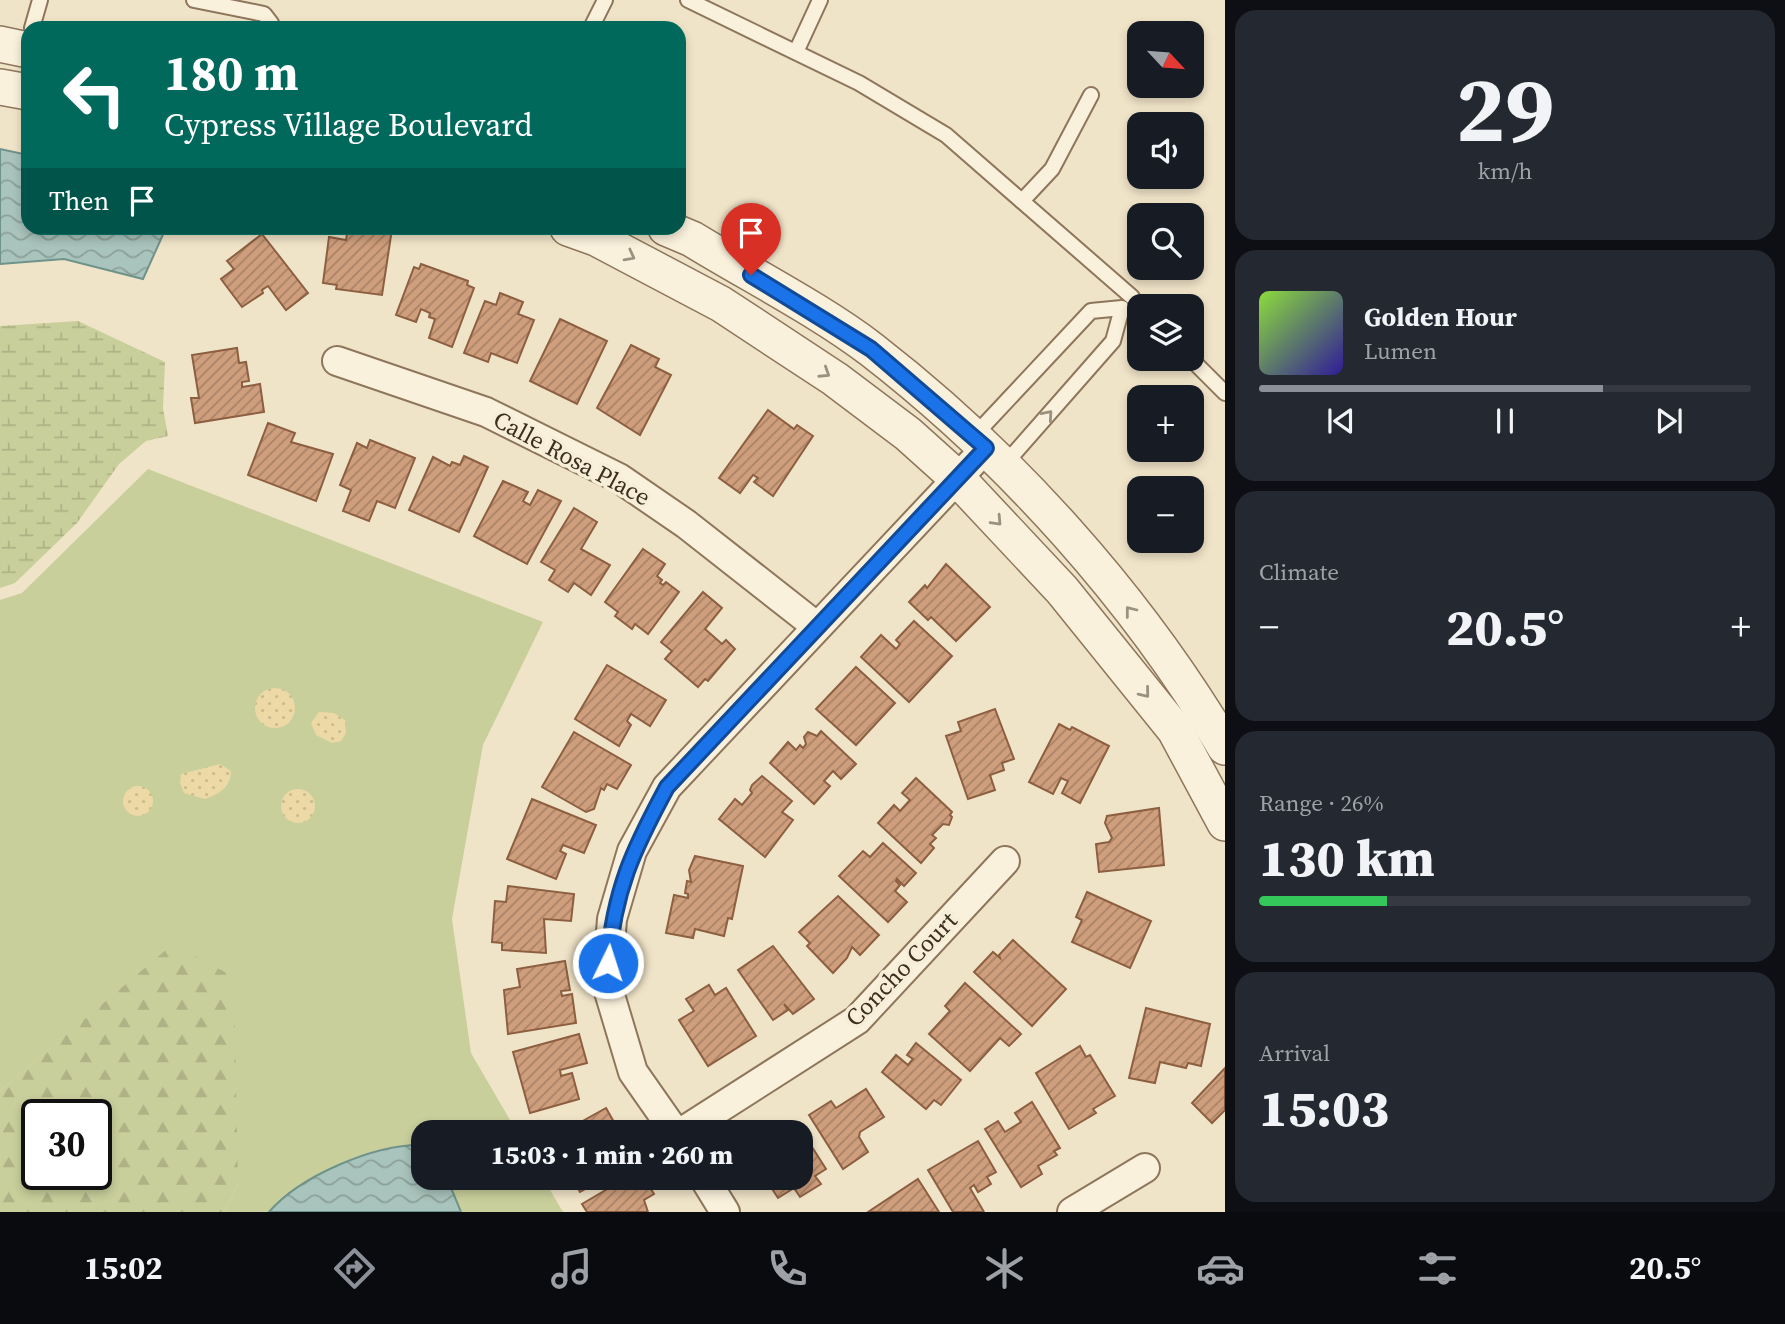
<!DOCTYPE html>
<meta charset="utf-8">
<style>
body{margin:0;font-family:"Source Serif 4",serif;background:#242831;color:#f1f3f6;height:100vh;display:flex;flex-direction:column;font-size:26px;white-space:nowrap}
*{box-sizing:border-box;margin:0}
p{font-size:23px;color:#9ea1a6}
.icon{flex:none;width:38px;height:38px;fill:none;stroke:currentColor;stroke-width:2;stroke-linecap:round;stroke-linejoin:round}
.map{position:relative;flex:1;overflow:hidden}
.details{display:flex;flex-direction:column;gap:10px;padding:10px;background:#0d0f14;width:560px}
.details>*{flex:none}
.hud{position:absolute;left:21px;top:21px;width:665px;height:214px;border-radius:21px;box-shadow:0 4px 10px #0003;background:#00695c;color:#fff;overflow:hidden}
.needle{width:46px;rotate:116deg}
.buttons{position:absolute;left:1127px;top:21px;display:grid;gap:14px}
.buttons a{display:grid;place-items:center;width:77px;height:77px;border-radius:14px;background:#171b24;box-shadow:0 4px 10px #0003;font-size:35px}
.speed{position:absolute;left:21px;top:1099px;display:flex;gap:14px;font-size:35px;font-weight:700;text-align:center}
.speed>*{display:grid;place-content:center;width:91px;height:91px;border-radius:50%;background:#171b24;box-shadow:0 4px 10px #0003;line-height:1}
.speed .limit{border:4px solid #111;border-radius:10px;background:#fff;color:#111}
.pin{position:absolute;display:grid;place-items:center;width:60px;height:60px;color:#fff;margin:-72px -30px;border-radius:50% 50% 50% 0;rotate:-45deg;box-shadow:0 0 7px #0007}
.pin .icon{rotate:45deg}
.me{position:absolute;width:77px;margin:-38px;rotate:4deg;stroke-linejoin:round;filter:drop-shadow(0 0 5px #0008)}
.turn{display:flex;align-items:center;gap:24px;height:147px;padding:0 28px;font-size:32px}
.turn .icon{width:91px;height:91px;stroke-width:2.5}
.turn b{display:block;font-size:49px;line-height:60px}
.then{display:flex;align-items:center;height:66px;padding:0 28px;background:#0003;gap:14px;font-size:26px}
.big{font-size:52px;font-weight:800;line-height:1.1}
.details .tile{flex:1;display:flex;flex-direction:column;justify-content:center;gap:10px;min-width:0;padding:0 24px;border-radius:21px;background:#242831}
.details .dial{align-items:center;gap:0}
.dial b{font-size:91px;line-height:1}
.song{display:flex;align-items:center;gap:21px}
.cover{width:84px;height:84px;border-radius:10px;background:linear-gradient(135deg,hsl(90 70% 55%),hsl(250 70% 35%))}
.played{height:7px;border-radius:4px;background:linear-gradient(90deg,#8c9099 70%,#363941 70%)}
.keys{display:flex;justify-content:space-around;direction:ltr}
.heat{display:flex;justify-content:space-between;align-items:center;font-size:38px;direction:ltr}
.charge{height:10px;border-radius:5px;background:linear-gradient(90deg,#34c759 26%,#363941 0)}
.trip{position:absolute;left:411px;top:1120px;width:402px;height:70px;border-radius:21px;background:#171b24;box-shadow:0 4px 10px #0003;font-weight:800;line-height:70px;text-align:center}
.menu{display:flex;height:112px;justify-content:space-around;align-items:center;background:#090b0e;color:#9ea1a6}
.menu .icon{width:49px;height:49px}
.menu .on{color:#8c9099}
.menu b{font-size:32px;color:#f1f3f6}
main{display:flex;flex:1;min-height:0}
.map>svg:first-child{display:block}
.grass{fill:#c9cf9b}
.forest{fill:url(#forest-firs);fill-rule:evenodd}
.wetland{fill:url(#wetland-marsh)}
.sand{fill:url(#sand-dots)}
.water{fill:url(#water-waves);stroke:#6f938a;stroke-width:2}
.building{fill:url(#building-hatch);stroke:#8d5f41;stroke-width:2}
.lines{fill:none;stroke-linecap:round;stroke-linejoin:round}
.service-casing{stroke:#8d765c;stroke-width:18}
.minor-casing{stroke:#8d765c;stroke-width:32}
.tertiary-casing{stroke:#8d765c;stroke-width:38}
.service{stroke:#faf1dc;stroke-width:14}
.minor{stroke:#faf1dc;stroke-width:28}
.tertiary{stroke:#faf1dc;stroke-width:35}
.oneway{stroke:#9c907e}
.route-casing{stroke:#114b97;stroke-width:18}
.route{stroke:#1a73e8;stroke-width:12}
.labels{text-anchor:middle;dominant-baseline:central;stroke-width:7;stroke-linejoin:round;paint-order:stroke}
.street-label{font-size:24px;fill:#3d2e20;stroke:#f7eed8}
</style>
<main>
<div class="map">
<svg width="1225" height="1212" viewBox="0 0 1225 1212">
<defs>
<pattern id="forest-firs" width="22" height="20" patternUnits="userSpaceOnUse" patternTransform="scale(1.75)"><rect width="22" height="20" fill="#c9cf9b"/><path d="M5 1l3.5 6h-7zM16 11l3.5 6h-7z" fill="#aeb285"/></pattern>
<pattern id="wetland-marsh" width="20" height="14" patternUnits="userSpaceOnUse" patternTransform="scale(1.75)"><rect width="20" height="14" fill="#c9cf9b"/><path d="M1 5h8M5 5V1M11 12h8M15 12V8" fill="none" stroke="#aeb285"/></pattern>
<pattern id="sand-dots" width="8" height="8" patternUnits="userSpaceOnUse" patternTransform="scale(1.75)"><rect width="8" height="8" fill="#ecd9a5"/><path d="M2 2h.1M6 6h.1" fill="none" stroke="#cbbb8e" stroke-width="1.8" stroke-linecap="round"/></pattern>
<pattern id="water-waves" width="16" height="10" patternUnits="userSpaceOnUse" patternTransform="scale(1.75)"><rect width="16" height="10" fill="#a9c4bc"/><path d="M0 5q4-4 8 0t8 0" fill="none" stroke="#8ba098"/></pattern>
<pattern id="building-hatch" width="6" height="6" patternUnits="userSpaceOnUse" patternTransform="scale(1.75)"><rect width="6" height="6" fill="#cf9f7d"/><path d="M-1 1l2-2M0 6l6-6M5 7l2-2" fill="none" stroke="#a98266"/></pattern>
</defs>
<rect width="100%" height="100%" fill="#f0e4c8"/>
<!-- grass -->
<polygon class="grass" points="148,469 543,622 483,745 452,919 471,1053 517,1132 424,1132 424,1178 543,1178 563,1212 225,1212 238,1184 173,945 0,1091 0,600 22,593"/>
<!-- forest -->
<path class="forest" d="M 173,944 L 234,977 L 238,1184 L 225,1212 L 0,1212 L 0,1091 ZM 37,1115 L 96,1115 L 96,1174 L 37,1174 Z"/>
<!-- wetland -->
<polygon class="wetland" points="78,321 165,362 163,408 168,436 146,441 119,464 77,523 15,583 0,588 0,326"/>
<!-- sand -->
<g class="sand">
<circle cx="275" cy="708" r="20"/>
<polygon points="319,712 334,713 345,720 346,733 341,741 332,743 316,735 311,723"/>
<path d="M 220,764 L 231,771 C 231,787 219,794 205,799 L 184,793 L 180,783 L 181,774 Z"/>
<circle cx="138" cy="801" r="15"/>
<circle cx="298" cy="806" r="17"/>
</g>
<!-- water -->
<g class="water">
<polygon points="0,149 28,155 28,228 166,228 143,279 64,259 0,264"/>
<path d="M 420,1145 L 423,1145 L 424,1178 L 447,1178 L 461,1212 L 269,1212 C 300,1176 373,1145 420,1145 Z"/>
</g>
<!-- building -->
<g class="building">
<polygon points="348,228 392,229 382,295 336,289 337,285 323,283 329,237 346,240"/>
<polygon points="262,234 308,293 286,310 268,286 262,290 263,293 242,307 221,279 234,269 227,261"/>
<polygon points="421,264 468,281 467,285 474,288 452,347 429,338 435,319 429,317 430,313 421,309 416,322 396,315 414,267 419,269"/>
<polygon points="500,293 523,302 518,314 534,320 517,363 491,353 488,362 464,353 485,301 496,305"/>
<polygon points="560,319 607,341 577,404 530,381"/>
<polygon points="631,345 659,359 655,367 671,375 640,435 597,408"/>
<polygon points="237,348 239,363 246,362 249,381 242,382 242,387 260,384 264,412 195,423 191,398 199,398 192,355"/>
<polygon points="768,410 794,429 797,425 813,436 773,496 754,482 758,478 753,475 740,493 719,478"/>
<polygon points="268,423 295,433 291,442 333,454 316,501 248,475"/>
<polygon points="370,440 415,458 395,508 377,501 369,521 343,511 351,490 340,485 357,443 367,448"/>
<polygon points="464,456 488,467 459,532 409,510 433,457 450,466 452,462 460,465"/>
<polygon points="503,481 528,492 523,501 530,505 538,490 561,501 527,564 474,536"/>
<polygon points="574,508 597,522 581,549 610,565 591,595 574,583 568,592 549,580 555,570 541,562"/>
<polygon points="643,549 665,564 657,576 662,580 660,583 663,585 666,582 679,592 648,634 635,624 632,629 615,616 618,612 605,602"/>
<polygon points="946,564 990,607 956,641 931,617 928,620 909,602 925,585 927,588"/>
<polygon points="703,592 722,608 705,629 722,644 726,640 735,649 708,681 705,679 698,687 665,659 672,651 661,642"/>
<polygon points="914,621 952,656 909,702 861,657 881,635 896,649 900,644 896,640"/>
<polygon points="607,665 666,700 650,726 631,714 627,721 631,725 619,746 575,719"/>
<polygon points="856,667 895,703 856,745 816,709"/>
<polygon points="995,709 1014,759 1002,763 1004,770 990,775 995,790 968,799 946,736 961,731 958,722"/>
<polygon points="1059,724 1070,730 1072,727 1109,746 1080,803 1062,793 1068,781 1061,778 1053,794 1029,782"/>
<polygon points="821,731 856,764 841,779 833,771 824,781 830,786 814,804 770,763 788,742 796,750 800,745 803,748 806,744 804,737 808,732 817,736"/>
<polygon points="574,732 631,765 617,789 607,784 604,790 601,788 594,809 586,812 542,787"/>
<polygon points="762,776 792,801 782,812 793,820 765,857 719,819 735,799 742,805 752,793 750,790 752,785"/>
<polygon points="916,778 952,812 950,815 952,817 949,825 943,824 932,835 936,838 930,844 934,848 921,863 878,823 894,805 900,811 910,800 902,793"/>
<polygon points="532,799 596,825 584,853 563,845 560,851 566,854 556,879 507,859"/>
<polygon points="1159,808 1164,865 1099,872 1096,844 1109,842 1112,838 1105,823 1107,816"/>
<polygon points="883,843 916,873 904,886 897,879 896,881 900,885 895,891 907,902 888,922 839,876 863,851 870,857"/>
<polygon points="695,856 743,866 732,919 728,918 724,936 695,929 693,938 666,933 674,895 688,898 688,894 685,893 687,881 691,882 689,870"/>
<polygon points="508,886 574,894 571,921 544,919 546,953 502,950 502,943 492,942 495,901 506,902"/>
<polygon points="1087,892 1151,921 1130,968 1072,942 1082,920 1076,917"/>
<polygon points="838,896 879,935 860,955 852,947 847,958 833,973 807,946 810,943 799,932"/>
<polygon points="1013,940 1066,989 1032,1026 974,972 993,952 1000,958 999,955"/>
<polygon points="773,946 814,999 793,1014 784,1004 788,1010 773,1020 738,970"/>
<polygon points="565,961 570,990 561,991 562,996 572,994 576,1023 508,1034 504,990 520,987 517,969"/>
<polygon points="965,983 1021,1034 1009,1046 1000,1038 970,1071 929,1034 950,1011 945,1006"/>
<polygon points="709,985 715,995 726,988 756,1036 708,1066 679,1020 694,1011 686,999"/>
<polygon points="1146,1008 1210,1024 1201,1066 1188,1063 1186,1068 1160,1062 1155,1083 1129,1078"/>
<polygon points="579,1034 587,1063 560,1070 561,1076 572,1073 579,1099 530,1113 513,1052"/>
<polygon points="916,1043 961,1080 941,1105 934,1100 926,1109 882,1072 896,1055 908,1065 913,1059 907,1055"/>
<polygon points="1080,1046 1086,1057 1090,1055 1115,1096 1093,1109 1096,1113 1069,1129 1036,1073"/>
<polygon points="1225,1068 1225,1110 1212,1123 1192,1103"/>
<polygon points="866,1089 884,1117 860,1132 859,1137 868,1152 843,1169 809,1115 831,1101 836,1108"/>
<polygon points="1032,1102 1060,1148 1054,1151 1057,1155 1038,1166 1042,1174 1021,1187 985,1129 998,1121 1005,1132 1021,1122 1015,1113"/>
<polygon points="606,1108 619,1131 616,1132 563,1132"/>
<polygon points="798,1125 826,1169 815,1176 821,1184 800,1197 794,1188 778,1198 765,1178 802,1178 802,1132 786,1130"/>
<polygon points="978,1141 996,1172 987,1177 991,1184 978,1192 974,1185 970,1188 984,1212 953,1212 928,1170"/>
<polygon points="572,1178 605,1178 580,1192"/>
<polygon points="626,1178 644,1178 654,1194 644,1200 648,1212 587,1212 582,1204"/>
<polygon points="918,1179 939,1212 868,1212"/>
</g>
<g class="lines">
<defs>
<g id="service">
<polyline points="194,0 264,14 271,23 270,28"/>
<polyline points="688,0 859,83 946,135 1132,297"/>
<polyline points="32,28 40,0"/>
<polyline points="591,28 605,0"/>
<polyline points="796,52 820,0"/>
<polyline points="1022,201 1052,169 1091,95"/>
<polyline points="1191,359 1225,393"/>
<polyline points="973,437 1091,311 1122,308 1113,341 1004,465"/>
</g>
<g id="minor">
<polyline points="337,361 486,412 619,478 686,524 816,626"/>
<polyline points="675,1132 633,1072 607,985 612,919 632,851 667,787 986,448"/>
<polyline points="682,1132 857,1020 1005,861"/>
<polyline points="704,1178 725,1212"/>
<polyline points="1072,1212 1145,1168"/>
</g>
<g id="tertiary">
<polyline points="0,44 28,50"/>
<polyline points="0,87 28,92"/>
<polyline points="568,228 596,238 721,304 835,379 908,434 957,478 1062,590 1175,730 1225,823"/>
<path d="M 666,228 L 692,239 C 749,274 820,310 872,350 C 1010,457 1136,597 1225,747"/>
</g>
</defs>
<!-- service casing -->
<use href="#service" class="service-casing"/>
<!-- minor casing -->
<use href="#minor" class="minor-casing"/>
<!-- tertiary casing -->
<use href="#tertiary" class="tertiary-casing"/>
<!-- service -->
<use href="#service" class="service"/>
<!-- minor -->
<use href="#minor" class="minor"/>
<!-- tertiary -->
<use href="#tertiary" class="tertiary"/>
</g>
<!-- one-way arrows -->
<defs><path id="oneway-chevron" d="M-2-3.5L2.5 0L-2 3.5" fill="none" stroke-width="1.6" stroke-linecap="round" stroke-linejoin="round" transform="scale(1.75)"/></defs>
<g class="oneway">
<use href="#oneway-chevron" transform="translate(630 256) rotate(28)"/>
<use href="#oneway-chevron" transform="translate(825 373) rotate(33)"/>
<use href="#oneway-chevron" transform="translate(1048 415) rotate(-49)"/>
<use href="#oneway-chevron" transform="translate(997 521) rotate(47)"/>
<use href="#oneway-chevron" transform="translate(1130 611) rotate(-128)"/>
<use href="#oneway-chevron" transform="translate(1145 693) rotate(51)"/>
</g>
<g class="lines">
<defs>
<path id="route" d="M 608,963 C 614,890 633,850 667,787 L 986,448 L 871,349 L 751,275"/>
</defs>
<!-- route casing -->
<use href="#route" class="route-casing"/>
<!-- route -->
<use href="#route" class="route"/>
</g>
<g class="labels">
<!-- street labels -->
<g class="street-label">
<text transform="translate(572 458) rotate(28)">Calle Rosa Place</text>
<text transform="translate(901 969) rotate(-46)">Concho Court</text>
</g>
</g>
</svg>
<div class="buttons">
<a><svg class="needle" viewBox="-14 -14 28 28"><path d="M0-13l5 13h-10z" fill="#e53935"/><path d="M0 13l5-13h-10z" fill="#9ea1a6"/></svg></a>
<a><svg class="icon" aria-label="sound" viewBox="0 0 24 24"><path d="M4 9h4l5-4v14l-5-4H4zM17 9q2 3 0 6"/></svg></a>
<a><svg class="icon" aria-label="search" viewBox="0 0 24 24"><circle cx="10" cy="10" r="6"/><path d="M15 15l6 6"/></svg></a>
<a><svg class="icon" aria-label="layers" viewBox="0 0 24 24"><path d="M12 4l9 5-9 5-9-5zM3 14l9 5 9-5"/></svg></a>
<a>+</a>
<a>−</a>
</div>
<div class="speed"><div class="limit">30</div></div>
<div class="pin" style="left:751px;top:275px;background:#d93025"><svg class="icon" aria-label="arrive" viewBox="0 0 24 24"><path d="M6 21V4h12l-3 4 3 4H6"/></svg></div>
<svg class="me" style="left:608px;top:963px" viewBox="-20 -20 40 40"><circle r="17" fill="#1a73e8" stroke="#fff" stroke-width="3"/><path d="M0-11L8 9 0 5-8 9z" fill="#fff"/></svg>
<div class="trip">15:03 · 1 min · 260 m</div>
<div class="hud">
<div class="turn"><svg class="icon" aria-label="left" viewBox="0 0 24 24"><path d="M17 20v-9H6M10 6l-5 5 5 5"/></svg><div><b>180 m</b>Cypress Village Boulevard</div></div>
<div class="then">Then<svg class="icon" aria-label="arrive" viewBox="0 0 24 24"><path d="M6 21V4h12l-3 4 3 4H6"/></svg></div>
</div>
</div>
<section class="details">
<div class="tile dial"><b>29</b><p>km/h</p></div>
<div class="tile">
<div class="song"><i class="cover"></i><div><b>Golden Hour</b><p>Lumen</p></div></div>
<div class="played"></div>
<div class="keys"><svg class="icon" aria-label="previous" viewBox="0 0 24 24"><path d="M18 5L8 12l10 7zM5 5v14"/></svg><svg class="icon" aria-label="pause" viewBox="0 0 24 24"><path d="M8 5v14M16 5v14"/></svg><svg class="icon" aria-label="next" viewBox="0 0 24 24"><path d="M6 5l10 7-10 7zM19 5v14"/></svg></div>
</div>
<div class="tile"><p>Climate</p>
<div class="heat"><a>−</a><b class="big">20.5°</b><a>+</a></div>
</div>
<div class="tile"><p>Range · 26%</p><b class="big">130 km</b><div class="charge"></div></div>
<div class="tile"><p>Arrival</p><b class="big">15:03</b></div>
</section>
</main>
<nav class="menu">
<b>15:02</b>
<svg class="icon on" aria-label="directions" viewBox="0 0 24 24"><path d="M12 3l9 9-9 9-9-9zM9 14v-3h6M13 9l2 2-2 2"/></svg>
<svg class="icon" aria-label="music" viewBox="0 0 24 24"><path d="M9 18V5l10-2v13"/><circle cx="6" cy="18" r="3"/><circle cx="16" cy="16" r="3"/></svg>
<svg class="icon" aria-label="phone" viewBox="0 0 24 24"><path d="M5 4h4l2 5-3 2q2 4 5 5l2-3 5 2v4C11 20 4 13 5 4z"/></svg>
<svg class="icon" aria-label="climate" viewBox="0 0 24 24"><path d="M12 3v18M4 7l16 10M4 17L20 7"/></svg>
<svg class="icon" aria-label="car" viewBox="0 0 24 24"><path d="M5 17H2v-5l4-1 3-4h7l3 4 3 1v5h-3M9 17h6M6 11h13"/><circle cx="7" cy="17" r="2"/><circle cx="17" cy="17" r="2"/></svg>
<svg class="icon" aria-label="filters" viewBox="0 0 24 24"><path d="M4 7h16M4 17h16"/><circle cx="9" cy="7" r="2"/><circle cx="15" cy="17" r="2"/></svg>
<b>20.5°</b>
</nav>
